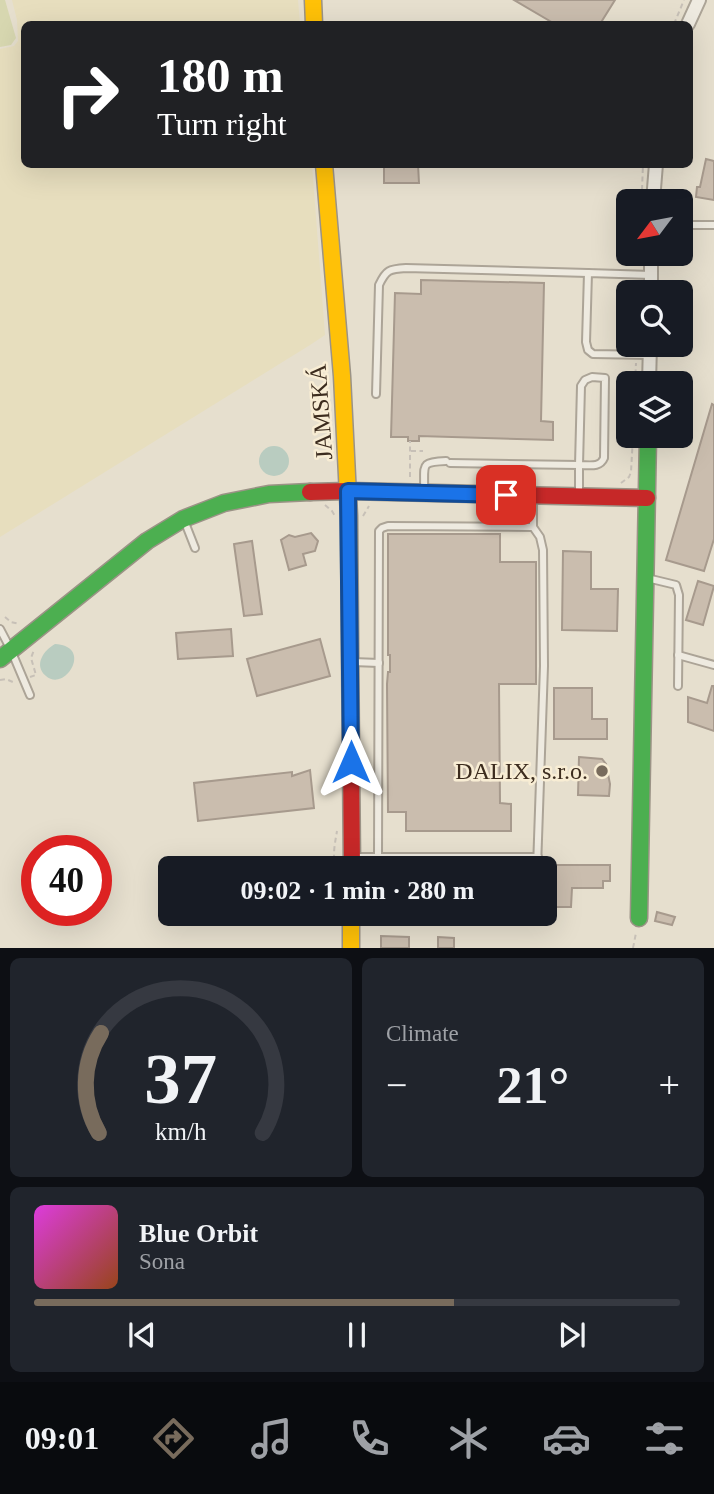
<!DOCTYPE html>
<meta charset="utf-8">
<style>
body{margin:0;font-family:Georgia,serif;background:#20242c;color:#f1f3f6;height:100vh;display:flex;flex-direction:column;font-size:26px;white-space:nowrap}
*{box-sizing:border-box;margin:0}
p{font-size:23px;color:#9ea1a6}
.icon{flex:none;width:38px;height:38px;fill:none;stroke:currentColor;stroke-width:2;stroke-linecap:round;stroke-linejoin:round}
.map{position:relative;height:948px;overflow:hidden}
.drawer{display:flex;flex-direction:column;gap:10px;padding:10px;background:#0d0f14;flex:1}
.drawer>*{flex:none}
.banner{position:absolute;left:21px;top:21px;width:672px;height:147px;border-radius:10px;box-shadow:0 7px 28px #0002;background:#202124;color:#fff;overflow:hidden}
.needle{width:46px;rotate:238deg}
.tools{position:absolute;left:616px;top:189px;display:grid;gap:14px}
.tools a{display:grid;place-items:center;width:77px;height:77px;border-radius:10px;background:#171b24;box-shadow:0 7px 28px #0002;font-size:35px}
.speed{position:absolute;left:21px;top:835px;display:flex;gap:14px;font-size:35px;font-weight:700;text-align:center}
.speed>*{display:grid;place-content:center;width:91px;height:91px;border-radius:50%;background:#171b24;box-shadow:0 7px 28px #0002;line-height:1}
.speed .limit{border:10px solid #d22;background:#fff;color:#111}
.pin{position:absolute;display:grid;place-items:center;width:60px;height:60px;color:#fff;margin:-30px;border-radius:14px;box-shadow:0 4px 10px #0006}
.me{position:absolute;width:77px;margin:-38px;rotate:0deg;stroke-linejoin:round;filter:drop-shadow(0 0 5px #0008)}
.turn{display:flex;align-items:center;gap:24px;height:147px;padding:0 21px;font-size:32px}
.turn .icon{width:91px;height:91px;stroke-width:2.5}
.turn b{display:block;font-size:49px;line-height:60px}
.big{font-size:52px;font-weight:800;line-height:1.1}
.drawer .card{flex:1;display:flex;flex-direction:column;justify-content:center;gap:10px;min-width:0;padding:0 24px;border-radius:10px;background:#20242c}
.drawer .dial{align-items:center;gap:0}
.dial svg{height:182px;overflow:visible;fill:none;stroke:#363941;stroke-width:7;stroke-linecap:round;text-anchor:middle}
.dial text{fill:#f1f3f6;stroke:none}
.song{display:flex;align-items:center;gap:21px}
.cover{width:84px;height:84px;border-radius:10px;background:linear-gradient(135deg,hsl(300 70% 55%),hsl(20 70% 35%))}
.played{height:7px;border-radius:4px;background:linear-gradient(90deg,#786b5c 65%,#363941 65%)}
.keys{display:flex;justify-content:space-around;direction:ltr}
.heat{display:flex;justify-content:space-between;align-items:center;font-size:38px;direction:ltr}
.drawer .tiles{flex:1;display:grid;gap:10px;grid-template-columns:1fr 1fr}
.card:last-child{grid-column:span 2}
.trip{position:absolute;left:158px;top:856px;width:399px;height:70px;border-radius:10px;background:#171b24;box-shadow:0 7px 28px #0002;font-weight:800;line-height:70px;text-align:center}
.dock{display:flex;height:112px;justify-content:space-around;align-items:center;background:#090b0e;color:#9ea1a6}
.dock .icon{width:49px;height:49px}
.dock .current{color:#786b5c}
.dock b{font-size:32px;color:#f1f3f6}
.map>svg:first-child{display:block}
.farmland{fill:#e7debe}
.green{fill:#d7d7b0}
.water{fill:#b9ccc0}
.building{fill:#cabdae;stroke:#a79a8d;stroke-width:2}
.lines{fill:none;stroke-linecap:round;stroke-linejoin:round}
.lane-casing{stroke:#aca497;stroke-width:10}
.street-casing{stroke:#aca497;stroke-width:16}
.fast-casing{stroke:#9b9386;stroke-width:19}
.slow-casing{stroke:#9b9386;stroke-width:19}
.jam-casing{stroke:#9b9386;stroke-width:19}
.path{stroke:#c7c0b7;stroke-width:2;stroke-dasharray:5 3.5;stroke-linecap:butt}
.lane{stroke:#eeeae0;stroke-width:6}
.street{stroke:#eeeae0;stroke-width:12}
.fast{stroke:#4caf50;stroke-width:16}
.slow{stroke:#ffc107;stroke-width:16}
.jam{stroke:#c62828;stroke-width:16}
.route-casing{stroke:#114b97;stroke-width:18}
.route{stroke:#1a73e8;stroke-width:12}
.poi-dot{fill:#786b5c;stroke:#f8edd4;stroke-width:2.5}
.labels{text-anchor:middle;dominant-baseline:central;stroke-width:5;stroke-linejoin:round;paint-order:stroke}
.street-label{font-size:24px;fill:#3c2c1e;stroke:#f8edd4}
.poi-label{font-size:24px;fill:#3c2c1e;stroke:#f8edd4;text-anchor:end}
</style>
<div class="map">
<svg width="714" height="948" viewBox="0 0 714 948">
<rect width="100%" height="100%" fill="#e6dfce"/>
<!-- farmland -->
<polygon class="farmland" points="12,0 298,0 300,24 24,24 24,164 312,165 325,335 310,345 0,537 0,49 14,46 18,41 17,20"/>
<!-- green -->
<polygon class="green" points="0,0 5,0 16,38 11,45 0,47"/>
<!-- water -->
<g class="water">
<circle cx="274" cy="461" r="15"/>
<path d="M 55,644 C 94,646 65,693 46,676 C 33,665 44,650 55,644 Z"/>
</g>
<!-- building -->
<g class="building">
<polygon points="514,0 615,0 600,24 555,24"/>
<polygon points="706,159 714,161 714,200 696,197 697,187 700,187"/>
<polygon points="384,164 418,164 419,183 384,183"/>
<polygon points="421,280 544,283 541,421 553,422 553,440 419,436 419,441 408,441 408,437 391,437 395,293 421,294"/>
<polygon points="712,404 714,405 714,539 704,571 666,560"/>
<polygon points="311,533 318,541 315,551 303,554 306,565 289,570 281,540 289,535 295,537"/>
<polygon points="388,534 500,534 500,562 536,562 536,684 499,684 500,803 511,804 511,831 406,831 406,812 388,812 387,684 388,672 390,672 390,655 388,655"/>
<polygon points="252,541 262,614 244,616 234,544"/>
<polygon points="563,551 591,552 591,589 618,589 617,631 562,630"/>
<polygon points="698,581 714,586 703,625 686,620"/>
<polygon points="231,629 233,656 178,659 176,633"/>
<polygon points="320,639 330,676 257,696 247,659"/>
<polygon points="712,686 714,686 714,731 688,722 688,697 707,703"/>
<polygon points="554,688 592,688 592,719 607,719 607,739 554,739"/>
<polygon points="579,757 602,759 606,764 610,784 609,796 578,795"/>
<polygon points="310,770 314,808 198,821 194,783 292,772 292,776"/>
<polygon points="552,865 610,865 610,881 603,881 603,888 572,888 571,907 552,907"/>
<polygon points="657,912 675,917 672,925 655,921"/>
<polygon points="381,936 409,937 409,948 381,948"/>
<polygon points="438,937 454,938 454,948 438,948"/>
</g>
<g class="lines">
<defs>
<g id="lane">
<polyline points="681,225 714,225"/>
<polyline points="650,355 593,354 588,350 586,342 588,273 651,275"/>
<path d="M 592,377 L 605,378 L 604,458 C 600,468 589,465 579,465 L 581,386 L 585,380 Z"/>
<path d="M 376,394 L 379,285 C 386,270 389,269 406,268 L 588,273"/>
<polyline points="450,463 579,465 579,495"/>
<path d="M 424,490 C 425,465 419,462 446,461"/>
<polyline points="533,497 533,527 540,537 543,550 544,666 537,868"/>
<polyline points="184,520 195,548"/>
<polyline points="533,527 388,526 382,528 379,531 378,857 538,857"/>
<polyline points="647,578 676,585 679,595 678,686"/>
<polyline points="0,629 11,650 30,695"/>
<polyline points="678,655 714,665"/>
<polyline points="353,662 379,663"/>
<polyline points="353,857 378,857 381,868"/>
</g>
<g id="street">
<polyline points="688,24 699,0"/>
<polyline points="653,201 656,164"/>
<polyline points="651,292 651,254"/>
<polyline points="649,383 650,345"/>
</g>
<g id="fast">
<polyline points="0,659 147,541 183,519 224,503 269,494 310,492"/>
<polyline points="639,918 648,436"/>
</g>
<g id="slow">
<polyline points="313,0 314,24"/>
<polyline points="324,164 342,376 349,516 351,761"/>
<polyline points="351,914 351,948"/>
</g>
<g id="jam">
<polyline points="310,492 348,491 647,498"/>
<polyline points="351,761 352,868"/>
</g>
</defs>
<!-- lane casing -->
<use href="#lane" class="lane-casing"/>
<!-- street casing -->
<use href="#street" class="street-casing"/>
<!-- fast casing -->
<use href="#fast" class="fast-casing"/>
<!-- slow casing -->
<use href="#slow" class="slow-casing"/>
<!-- jam casing -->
<use href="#jam" class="jam-casing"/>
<!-- path -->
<g class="path">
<polyline points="674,24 684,0"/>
<polyline points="642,190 643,164"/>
<polyline points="638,292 638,283"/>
<polyline points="635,383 636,363"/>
<polyline points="411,451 423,451"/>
<polyline points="410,477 410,441"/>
<polyline points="621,483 629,477 631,472 633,436"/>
<polyline points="325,505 332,511 335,516"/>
<polyline points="363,516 369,506"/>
<polyline points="5,617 11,622 20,624"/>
<polyline points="30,677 36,675 31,658 34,650"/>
<polyline points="0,680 6,679 15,683"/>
<path d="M 336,868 C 332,856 335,843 337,831"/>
<polyline points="633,948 636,933"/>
</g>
<!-- lane -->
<use href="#lane" class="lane"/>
<!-- street -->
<use href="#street" class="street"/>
<!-- fast -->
<use href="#fast" class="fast"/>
<!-- slow -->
<use href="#slow" class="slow"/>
<!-- jam -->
<use href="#jam" class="jam"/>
</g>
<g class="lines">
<defs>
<polyline id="route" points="351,762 348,491 506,495"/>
</defs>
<!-- route casing -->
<use href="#route" class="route-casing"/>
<!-- route -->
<use href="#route" class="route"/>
</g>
<!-- markers -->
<circle class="poi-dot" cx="602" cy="771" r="7"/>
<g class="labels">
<!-- street labels -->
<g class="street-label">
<text transform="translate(321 412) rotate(-94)">JAMSKÁ</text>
</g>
<!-- poi labels -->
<g class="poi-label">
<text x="588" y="771">DALIX, s.r.o.</text>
</g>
</g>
</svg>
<div class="tools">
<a><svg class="needle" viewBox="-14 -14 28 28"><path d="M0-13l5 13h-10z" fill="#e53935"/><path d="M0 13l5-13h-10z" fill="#9ea1a6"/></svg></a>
<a><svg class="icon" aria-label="search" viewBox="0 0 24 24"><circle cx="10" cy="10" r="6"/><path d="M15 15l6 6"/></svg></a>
<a><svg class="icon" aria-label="layers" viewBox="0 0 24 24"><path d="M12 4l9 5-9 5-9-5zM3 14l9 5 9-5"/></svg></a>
</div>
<div class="speed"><div class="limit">40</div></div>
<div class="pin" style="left:506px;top:495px;background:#d93025"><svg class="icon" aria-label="arrive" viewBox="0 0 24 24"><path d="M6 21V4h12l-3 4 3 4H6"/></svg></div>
<svg class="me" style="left:351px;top:762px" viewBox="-20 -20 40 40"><path d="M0-17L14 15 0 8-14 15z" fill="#1a73e8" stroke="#fff" stroke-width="4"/></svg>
<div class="trip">09:02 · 1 min · 280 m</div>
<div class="banner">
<div class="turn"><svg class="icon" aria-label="right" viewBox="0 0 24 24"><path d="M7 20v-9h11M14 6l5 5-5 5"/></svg><div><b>180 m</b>Turn right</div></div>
</div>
</div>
<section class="drawer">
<div class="tiles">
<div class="card dial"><svg viewBox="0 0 100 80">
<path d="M14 69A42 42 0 1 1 86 69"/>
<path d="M14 69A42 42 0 0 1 15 25" stroke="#786b5c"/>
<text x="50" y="56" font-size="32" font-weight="700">37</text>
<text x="50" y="72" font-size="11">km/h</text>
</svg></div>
<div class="card"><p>Climate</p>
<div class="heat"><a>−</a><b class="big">21°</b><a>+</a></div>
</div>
<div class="card">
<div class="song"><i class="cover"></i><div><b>Blue Orbit</b><p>Sona</p></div></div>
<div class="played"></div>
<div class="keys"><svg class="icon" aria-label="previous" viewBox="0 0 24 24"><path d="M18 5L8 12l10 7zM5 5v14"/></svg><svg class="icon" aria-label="pause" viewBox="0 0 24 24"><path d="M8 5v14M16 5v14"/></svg><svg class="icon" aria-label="next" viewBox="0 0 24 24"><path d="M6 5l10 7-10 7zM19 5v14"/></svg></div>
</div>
</div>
</section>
<nav class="dock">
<b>09:01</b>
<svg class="icon current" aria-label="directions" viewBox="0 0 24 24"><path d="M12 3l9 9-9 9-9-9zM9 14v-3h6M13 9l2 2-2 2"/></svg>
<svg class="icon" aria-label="music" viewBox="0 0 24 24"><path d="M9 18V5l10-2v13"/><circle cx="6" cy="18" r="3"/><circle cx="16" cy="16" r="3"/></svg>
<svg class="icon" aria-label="phone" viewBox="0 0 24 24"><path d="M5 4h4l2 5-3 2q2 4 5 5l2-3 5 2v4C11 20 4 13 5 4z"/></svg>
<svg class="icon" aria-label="climate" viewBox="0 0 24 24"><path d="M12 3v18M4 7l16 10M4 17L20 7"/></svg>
<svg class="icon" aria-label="car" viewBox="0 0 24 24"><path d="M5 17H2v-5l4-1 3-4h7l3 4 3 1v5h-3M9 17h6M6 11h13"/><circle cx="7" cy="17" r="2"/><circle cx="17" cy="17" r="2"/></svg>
<svg class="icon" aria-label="filters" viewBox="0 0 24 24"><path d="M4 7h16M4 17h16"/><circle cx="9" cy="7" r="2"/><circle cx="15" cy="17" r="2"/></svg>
</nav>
